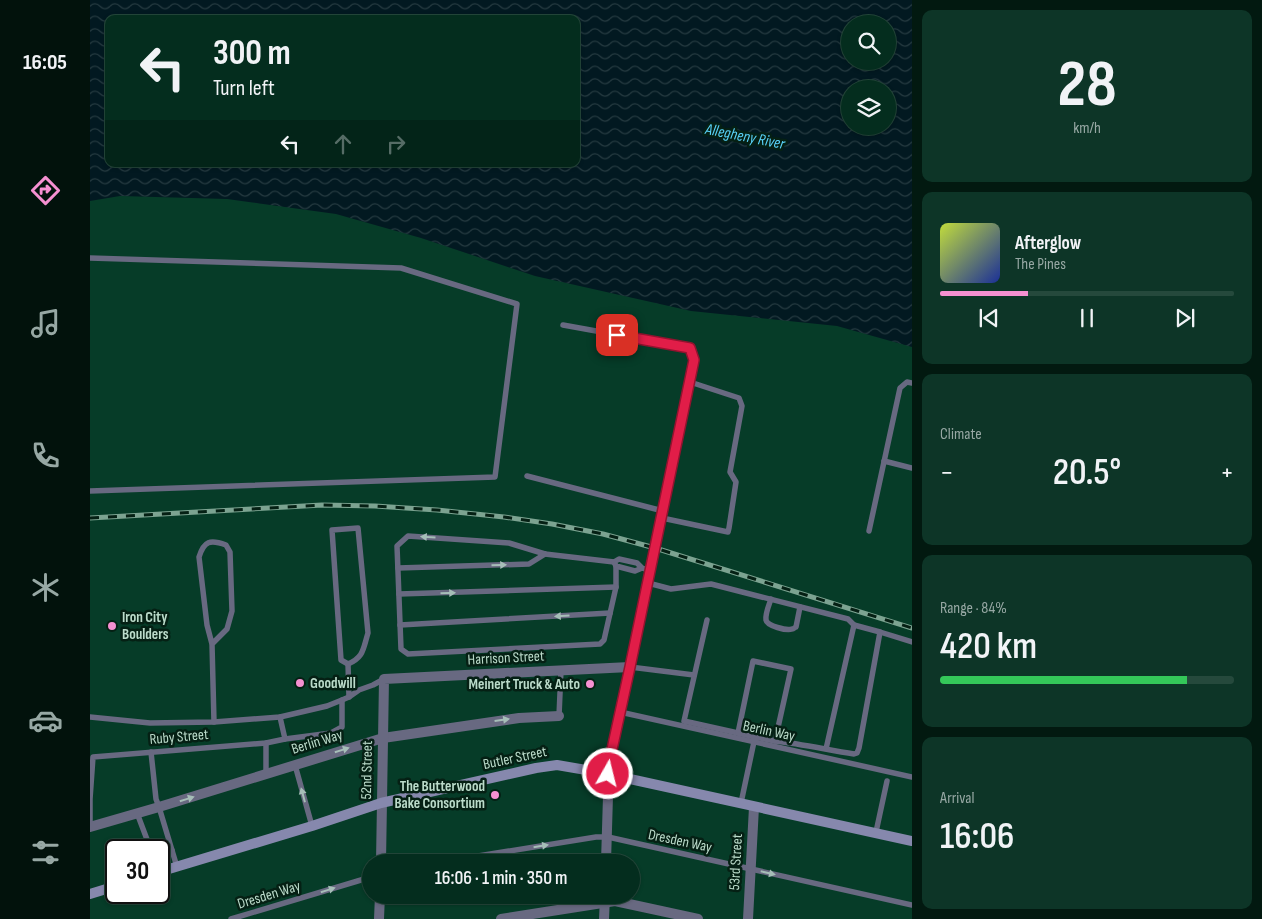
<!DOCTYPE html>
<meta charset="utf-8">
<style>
body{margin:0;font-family:"Sofia Sans Condensed",sans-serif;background:#0d3527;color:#f1f3f6;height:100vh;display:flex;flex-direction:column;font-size:19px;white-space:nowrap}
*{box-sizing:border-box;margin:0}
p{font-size:16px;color:#97a8a4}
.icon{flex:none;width:28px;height:28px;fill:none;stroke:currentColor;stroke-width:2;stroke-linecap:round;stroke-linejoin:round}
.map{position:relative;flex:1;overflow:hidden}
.panel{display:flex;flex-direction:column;gap:10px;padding:10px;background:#021910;width:350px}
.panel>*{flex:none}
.hud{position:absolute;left:15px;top:15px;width:475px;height:152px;border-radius:10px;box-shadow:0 1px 4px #0004,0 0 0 1px #25493c;background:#042d1e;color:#f1f3f6;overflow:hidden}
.controls{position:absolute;left:751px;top:15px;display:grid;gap:10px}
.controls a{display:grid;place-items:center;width:55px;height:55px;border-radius:50%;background:#042d1e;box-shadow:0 1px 4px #0004,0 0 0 1px #25493c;font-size:25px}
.speed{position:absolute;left:15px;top:839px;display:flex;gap:10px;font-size:25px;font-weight:700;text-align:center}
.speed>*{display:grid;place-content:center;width:65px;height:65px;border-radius:50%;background:#042d1e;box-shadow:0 1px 4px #0004,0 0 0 1px #25493c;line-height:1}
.speed .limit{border:2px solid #111;border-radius:8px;background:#fff;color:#111}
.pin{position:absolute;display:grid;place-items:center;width:42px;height:42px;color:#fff;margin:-21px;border-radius:10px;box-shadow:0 2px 8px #0006}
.me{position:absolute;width:55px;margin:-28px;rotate:8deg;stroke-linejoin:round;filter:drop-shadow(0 0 4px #0008)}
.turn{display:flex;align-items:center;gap:18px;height:105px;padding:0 25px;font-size:22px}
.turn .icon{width:65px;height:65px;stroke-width:2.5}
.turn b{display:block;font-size:35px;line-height:42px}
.lanes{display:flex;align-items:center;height:48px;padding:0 25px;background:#0003;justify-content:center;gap:25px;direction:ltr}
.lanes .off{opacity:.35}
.big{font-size:38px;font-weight:600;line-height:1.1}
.panel .card{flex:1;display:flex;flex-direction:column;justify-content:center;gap:8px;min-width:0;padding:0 18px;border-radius:10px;background:#0d3527}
.panel .dial{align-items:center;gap:0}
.dial b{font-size:65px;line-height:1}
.song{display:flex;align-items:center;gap:15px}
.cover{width:60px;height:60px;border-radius:8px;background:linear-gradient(135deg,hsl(70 70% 55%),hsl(230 70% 35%))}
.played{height:5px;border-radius:2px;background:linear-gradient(90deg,#f590d1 30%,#25493c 30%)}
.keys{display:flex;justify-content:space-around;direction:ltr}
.heat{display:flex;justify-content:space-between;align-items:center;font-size:28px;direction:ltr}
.charge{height:8px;border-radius:4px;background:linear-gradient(90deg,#34c759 84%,#25493c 0)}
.trip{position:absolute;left:272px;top:854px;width:278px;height:50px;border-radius:25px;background:#042d1e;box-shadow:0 1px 4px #0004,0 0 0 1px #25493c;font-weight:600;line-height:50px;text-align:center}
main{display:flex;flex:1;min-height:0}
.tabs{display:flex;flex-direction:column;width:90px;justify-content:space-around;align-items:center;background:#02120c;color:#97a8a4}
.tabs .icon{width:35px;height:35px}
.tabs .current{color:#f590d1}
.tabs b{font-size:22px;color:#f1f3f6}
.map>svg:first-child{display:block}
.water{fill:url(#water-waves);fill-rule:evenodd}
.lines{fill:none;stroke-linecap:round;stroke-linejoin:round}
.service{stroke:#686981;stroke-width:5.5}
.minor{stroke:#686981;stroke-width:10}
.secondary{stroke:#8688ad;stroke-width:10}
.rail-casing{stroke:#7ca391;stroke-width:5}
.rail{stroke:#052014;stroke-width:3;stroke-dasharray:9;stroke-linecap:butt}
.oneway{fill:#a6beb8}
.route-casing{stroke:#92132f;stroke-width:12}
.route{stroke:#e11d48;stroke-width:9}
.poi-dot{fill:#f590d1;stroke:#052014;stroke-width:2}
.labels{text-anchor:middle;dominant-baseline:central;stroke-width:5;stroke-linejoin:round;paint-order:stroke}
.poi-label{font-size:15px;font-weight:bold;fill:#bbdbca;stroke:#052014;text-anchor:start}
.street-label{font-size:15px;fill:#bbdbca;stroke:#052014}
.water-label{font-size:16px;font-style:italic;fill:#58d1f7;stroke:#052014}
</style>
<main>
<nav class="tabs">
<b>16:05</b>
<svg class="icon current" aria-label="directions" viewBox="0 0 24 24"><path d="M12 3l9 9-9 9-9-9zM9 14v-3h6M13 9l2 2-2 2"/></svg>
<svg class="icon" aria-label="music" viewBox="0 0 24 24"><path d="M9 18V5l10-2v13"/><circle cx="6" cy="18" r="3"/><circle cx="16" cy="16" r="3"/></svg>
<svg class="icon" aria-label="phone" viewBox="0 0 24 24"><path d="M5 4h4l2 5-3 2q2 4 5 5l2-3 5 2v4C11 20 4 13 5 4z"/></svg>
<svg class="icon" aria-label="climate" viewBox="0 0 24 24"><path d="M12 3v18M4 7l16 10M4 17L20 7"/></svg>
<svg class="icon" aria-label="car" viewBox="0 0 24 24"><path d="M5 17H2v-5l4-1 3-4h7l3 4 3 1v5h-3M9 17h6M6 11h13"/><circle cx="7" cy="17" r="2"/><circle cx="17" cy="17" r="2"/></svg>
<svg class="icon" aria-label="filters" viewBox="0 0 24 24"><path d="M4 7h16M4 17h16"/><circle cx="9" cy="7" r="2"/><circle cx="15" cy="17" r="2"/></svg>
</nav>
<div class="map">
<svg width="822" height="919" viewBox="0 0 822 919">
<defs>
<pattern id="water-waves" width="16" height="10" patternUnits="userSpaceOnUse" patternTransform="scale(1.25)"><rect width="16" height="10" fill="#021921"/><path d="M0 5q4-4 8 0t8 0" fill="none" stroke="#253a40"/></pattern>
</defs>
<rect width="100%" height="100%" fill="#063c28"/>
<!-- water -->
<path class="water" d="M 0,0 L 822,0 L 822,347 L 747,326 L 601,311 L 445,276 L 331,238 L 246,214 L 137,199 L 30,196 L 0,201 ZM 19,19 L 486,19 L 486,164 L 19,164 ZM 760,24 L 798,24 L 798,61 L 760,61 ZM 760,89 L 798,89 L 798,126 L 760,126 Z"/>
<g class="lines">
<!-- service -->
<g class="service">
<polyline points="0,258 311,268 427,304 405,477 0,491"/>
<polyline points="473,325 600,348 604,360"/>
<polyline points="794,461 822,468"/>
<polyline points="437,476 573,511"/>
<polyline points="572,518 638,532 639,528 646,482 640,472 652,406 649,398 600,382"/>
<path d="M 268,528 L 278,633 C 273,649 274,657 258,664 L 251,660 L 242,530 Z"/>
<polyline points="779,531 810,388 817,382 822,383"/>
<polyline points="524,562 455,554 419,543 318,536 307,546 311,649 318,654 510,644 514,640 526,587 526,566"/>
<polyline points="308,568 439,564 455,554"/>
<polyline points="552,568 547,563 529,559 524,562 526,566 545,571 552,568 561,571"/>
<polyline points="558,583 581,589 621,584 758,619 764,625"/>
<polyline points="309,594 526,587"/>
<path d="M 681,599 C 679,605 675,614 676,620 C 677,626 697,631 702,629 C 704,629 705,627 706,627 L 710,607"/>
<polyline points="617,620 594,721 648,733"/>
<polyline points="310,625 520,613"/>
<polyline points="790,632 822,642"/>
<path d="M 122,644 L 137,629 L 142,611 L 140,552 L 136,545 C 120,539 114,541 109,557 L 117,625 L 122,644 L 124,722"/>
<polyline points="258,664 259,697"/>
<polyline points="540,667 604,675"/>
<polyline points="530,712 822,777"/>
<polyline points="469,716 471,670"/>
<polyline points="0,717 60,723 124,722 190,717 237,706 252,700 259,697 269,690 283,685 294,679"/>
<polyline points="195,739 241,733 252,727 252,700"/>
<path d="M 685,741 C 712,744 738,750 764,754 L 767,753 L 769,748 L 790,632 L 764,625 L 736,749"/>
<polyline points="61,752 66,799 69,807 87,867"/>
<polyline points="205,765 222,826"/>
<polyline points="176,774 176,743"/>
<polyline points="651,803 665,737 685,741 701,669 663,661 648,733 665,737"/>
<polyline points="47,813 61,850"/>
<polyline points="0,827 0,799 3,757 176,743 195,739 190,717"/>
<polyline points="786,832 797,781"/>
<polyline points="69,854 82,850"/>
<polyline points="351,862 506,837 518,837 822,905"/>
<polyline points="141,919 281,877"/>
</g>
<!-- minor -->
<g class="minor">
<polyline points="0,827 69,807 293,738 429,718 469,716"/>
<polyline points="291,862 294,679 540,667"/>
<polyline points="516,862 519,763 540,667 604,360"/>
<polyline points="289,919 290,895"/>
<polyline points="411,919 525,901 608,919"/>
<polyline points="514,919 515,896"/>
<polyline points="658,919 664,807"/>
</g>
<!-- secondary -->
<g class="secondary">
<polyline points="69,872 222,826 291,803 446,768 467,765 508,772 822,841"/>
<polyline points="0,894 26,886"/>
</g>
<defs>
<polyline id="rail" points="0,518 232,505 285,506 347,510 414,517 462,524 513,534 565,548 822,628"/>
</defs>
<!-- rail casing -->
<use href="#rail" class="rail-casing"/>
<!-- rail -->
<use href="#rail" class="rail"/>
</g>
<!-- one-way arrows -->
<defs><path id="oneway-solid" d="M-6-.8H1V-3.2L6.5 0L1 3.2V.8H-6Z" transform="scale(1.25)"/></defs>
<g class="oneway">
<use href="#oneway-solid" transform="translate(338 537) rotate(-176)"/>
<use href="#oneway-solid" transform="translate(409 565) rotate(-2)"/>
<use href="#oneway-solid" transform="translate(358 593) rotate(-2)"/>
<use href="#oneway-solid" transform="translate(472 616) rotate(177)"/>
<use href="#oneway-solid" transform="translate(412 720) rotate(-8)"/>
<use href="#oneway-solid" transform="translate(252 750) rotate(-17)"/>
<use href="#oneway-solid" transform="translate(213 795) rotate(-105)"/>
<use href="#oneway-solid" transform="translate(97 799) rotate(-17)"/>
<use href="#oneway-solid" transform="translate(451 846) rotate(-9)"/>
<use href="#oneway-solid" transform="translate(678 873) rotate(13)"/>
<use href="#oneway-solid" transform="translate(238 890) rotate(-17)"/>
</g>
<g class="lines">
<defs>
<polyline id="route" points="518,774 519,763 540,667 604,360 600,348 527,335"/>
</defs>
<!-- route casing -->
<use href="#route" class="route-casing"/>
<!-- route -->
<use href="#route" class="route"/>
</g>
<!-- markers -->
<g class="poi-dot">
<circle cx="22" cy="626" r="5"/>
<circle cx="210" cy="683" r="5"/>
<circle cx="500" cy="684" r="5"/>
<circle cx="405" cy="795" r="5"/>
</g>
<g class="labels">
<!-- poi labels -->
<g class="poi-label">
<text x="32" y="617">Iron City<tspan x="32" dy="17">Boulders</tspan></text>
<text x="220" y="683">Goodwill</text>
<text x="490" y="684" text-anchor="end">Meinert Truck &amp; Auto</text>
<text x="395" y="786" text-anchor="end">The Butterwood<tspan x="395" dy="17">Bake Consortium</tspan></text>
</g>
<!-- street labels -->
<g class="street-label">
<text transform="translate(416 658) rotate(-3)">Harrison Street</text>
<text transform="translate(679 731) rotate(12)">Berlin Way</text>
<text transform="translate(89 737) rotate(-5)">Ruby Street</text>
<text transform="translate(227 742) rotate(-17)">Berlin Way</text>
<text transform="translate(425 758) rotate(-12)">Butler Street</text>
<text transform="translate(277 770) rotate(-89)">52nd Street</text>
<text transform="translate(590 841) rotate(12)">Dresden Way</text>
<text transform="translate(646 862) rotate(-87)">53rd Street</text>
<text transform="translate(179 895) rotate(-17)">Dresden Way</text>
</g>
<!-- water labels -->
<g class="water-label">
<text transform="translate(655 137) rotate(11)">Allegheny River</text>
</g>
</g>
</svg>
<div class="controls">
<a><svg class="icon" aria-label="search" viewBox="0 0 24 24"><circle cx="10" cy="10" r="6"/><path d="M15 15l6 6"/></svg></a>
<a><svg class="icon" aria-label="layers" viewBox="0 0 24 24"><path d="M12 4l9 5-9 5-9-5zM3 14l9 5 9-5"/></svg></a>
</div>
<div class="speed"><div class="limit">30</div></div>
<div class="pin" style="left:527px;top:335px;background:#d93025"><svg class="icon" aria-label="arrive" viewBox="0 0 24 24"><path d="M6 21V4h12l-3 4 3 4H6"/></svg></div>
<svg class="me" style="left:518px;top:774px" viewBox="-20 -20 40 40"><circle r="17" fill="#e11d48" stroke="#fff" stroke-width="3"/><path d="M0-11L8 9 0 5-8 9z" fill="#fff"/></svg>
<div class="trip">16:06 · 1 min · 350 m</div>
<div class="hud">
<div class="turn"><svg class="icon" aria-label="left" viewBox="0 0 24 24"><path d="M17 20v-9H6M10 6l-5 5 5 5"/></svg><div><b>300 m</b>Turn left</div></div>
<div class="lanes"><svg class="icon" aria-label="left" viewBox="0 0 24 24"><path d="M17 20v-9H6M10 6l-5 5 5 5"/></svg><svg class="icon off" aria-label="ahead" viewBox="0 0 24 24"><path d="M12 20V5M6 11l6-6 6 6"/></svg><svg class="icon off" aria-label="right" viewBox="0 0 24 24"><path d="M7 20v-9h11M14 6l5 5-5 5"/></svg></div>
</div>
</div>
<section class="panel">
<div class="card dial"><b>28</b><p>km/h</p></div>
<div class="card">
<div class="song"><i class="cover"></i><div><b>Afterglow</b><p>The Pines</p></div></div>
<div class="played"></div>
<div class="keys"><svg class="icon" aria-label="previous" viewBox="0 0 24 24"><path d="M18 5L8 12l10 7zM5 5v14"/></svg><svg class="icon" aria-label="pause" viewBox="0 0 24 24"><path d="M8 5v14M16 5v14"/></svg><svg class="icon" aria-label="next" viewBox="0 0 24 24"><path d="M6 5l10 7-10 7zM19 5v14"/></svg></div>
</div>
<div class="card"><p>Climate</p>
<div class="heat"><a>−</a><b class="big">20.5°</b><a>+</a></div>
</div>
<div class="card"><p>Range · 84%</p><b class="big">420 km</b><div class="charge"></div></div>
<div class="card"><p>Arrival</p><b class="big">16:06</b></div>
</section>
</main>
